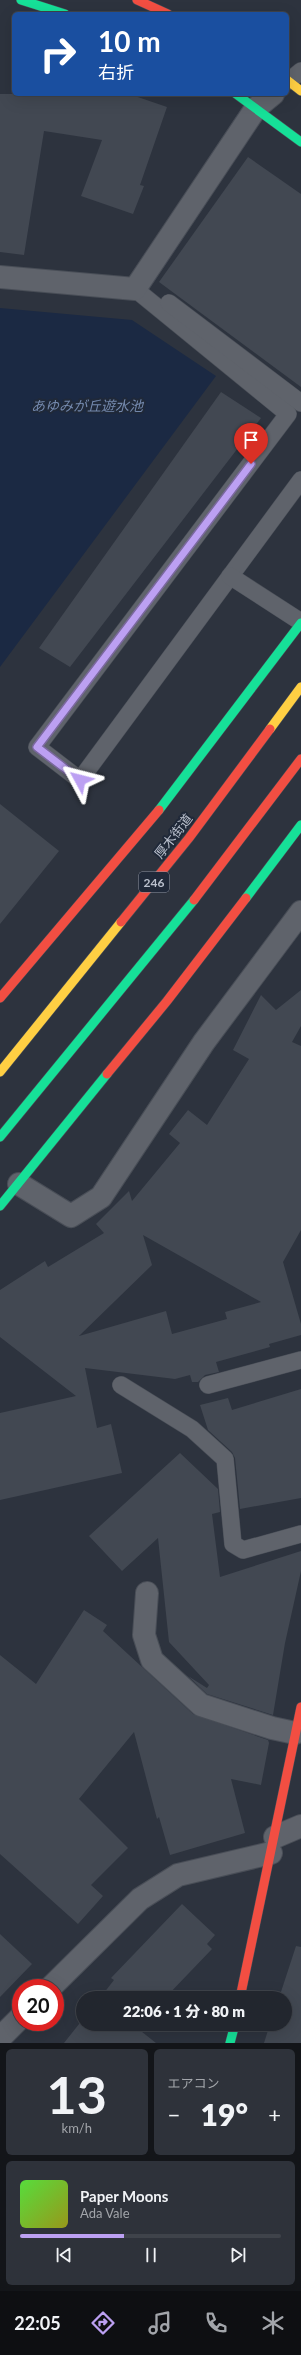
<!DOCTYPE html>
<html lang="ja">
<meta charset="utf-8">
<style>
body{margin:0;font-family:Lato,"Noto Sans JP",sans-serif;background:#2e323a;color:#f1f3f6;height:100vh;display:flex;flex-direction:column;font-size:15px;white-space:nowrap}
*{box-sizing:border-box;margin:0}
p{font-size:13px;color:#a2a5aa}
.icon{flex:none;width:22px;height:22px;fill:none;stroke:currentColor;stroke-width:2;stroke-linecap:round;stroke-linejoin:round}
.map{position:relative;height:2043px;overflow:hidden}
.sheet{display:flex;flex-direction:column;gap:6px;padding:6px;background:#131519;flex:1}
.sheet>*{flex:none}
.top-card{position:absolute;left:12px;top:12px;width:277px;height:84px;border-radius:6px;box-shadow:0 4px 16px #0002,0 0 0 1px #3f434a;background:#1a4fa0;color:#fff;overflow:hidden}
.speed{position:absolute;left:12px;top:1979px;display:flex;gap:8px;font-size:20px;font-weight:700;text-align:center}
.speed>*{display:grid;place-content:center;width:52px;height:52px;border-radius:50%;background:#22262e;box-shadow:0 4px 16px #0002,0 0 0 1px #3f434a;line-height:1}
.speed .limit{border:6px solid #d22;background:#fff;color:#111}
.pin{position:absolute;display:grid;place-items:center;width:34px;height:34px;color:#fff;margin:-41px -17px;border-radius:50% 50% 50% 0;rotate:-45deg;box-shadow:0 0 4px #0007}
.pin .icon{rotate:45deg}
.me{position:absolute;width:44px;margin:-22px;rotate:308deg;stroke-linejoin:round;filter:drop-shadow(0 0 3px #0008)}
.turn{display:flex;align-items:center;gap:14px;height:84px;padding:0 20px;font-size:18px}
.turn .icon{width:52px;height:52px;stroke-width:2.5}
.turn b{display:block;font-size:28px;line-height:34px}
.big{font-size:30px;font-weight:800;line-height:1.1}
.sheet .tile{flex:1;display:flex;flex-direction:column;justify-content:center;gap:6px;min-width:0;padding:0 14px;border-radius:6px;background:#2e323a}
.sheet .dial{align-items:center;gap:0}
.dial b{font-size:52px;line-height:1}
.song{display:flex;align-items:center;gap:12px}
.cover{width:48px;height:48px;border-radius:6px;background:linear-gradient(135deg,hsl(110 70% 55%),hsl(60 70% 35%))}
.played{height:4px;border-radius:2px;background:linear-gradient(90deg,#bca0f2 40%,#3f434a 40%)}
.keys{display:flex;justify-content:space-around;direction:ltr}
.heat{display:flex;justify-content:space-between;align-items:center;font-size:22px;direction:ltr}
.sheet .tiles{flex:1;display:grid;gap:6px;grid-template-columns:1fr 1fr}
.tile:last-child{grid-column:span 2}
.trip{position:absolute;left:76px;top:1991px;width:216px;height:40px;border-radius:20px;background:#22262e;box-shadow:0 4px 16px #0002,0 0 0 1px #3f434a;font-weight:800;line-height:40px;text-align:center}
.tabs{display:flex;height:64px;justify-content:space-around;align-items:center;background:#0e0f12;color:#a2a5aa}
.tabs .icon{width:28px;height:28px}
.tabs .selected{color:#bca0f2}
.tabs b{font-size:18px;color:#f1f3f6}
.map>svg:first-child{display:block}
.water{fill:#1b2943}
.building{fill:#424852;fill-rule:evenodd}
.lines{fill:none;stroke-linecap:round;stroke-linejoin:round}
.lane-casing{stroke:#494e57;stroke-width:18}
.street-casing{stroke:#494e57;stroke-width:24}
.fast-casing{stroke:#494e57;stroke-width:10}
.slow-casing{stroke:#494e57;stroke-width:10}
.jam-casing{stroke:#494e57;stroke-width:10}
.lane{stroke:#5f636b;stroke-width:17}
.street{stroke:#5f636b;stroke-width:22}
.fast{stroke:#16e098;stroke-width:9}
.slow{stroke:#ffcf43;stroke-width:9}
.jam{stroke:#f24e42;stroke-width:9}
.route-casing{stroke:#7a689d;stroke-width:10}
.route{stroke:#bca0f2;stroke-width:7}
.labels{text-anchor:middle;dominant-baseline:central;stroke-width:4;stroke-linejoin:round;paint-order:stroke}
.shield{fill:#202939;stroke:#8c93a1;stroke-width:1}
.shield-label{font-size:12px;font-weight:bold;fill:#bac0cd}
.street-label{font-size:13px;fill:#bac0cd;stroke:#202939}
.water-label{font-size:14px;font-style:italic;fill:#7388ac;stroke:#202939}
</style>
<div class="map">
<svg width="301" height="2043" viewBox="0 0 301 2043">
<rect width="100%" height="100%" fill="#2d333e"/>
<!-- water -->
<polygon class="water" points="0,308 132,320 216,376 0,667"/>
<!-- building -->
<g class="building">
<polygon points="0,94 129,94 167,107 140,185 144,186 133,214 81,196 102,140 44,131 24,255 0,252"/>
<polygon points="248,157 301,194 301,387 159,282"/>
<polygon points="221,392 261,418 70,667 39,648"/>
<polygon points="0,804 59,851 0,924"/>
<path d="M 301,990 L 301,1026 L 292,1042 L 301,1046 L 301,1230 L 283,1262 L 301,1324 L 301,1335 L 269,1344 L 270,1347 L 216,1362 L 219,1372 L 205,1375 L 198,1382 L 192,1382 L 190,1375 L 175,1379 L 85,1368 L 97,1428 L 111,1424 L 122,1473 L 0,1500 L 0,1413 L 76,1396 L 0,1337 L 0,1290 L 45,1261 L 48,1267 L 104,1233 L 96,1224 L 129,1191 L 132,1201 L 180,1143 L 169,1134 L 188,1110 L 207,1125 L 249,1059 L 233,1050 L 261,995 L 276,1010 ZM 143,1235 L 189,1261 L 261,1302 L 225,1312 L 227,1319 L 172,1334 L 166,1311 L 79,1336 L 152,1265 Z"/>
<polygon points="301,1389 301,1498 240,1509 235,1458 232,1452 208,1430 200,1405 228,1398 232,1410"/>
<polygon points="180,1453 218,1489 220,1512 212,1514 220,1577 301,1551 301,1571 285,1643 273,1715 207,1694 188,1676 207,1688 209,1685 169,1642 158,1538 122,1571 89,1536"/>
<polygon points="84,1610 107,1625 103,1631 193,1714 268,1740 269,1743 261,1785 231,1779 245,1833 170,1855 159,1817 157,1819 134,1732 79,1799 128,1848 91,1885 103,1896 78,1924 0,1854 0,1655 36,1684"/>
<polygon points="182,1904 215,1935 207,1944 212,1949 165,1998 100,1998 114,1980 111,1978"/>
<polygon points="0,1934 32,1964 0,1997"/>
<polygon points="296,1946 301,1947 301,2043 264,2043 270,2024 285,2024 285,1998 279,1998"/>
<polygon points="83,2019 83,2024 132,2024 156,2043 64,2043"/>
</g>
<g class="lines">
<defs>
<g id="lane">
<polyline points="289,81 301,71"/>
<polyline points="135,289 288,414 37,747 80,780 301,480"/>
<polyline points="169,303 301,403"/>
<polyline points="230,576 301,622"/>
<polyline points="121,1385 192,1429 225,1459 233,1544 243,1550 301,1534"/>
<polyline points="208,1385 301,1360"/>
</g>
<g id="street">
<polyline points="0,277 135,289 256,108 273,94"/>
<polyline points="19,1184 71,1216 101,1197 204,1042 301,912"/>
<polyline points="147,1593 144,1635 152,1660 201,1705 272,1728 295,1733"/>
<polyline points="275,1837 301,1826"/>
<polyline points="50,1988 140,1899 178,1875 271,1853"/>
<polyline points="0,2038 21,2017"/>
</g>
<g id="fast">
<polyline points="21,0 65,14"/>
<polyline points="236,94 301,142"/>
<polyline points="159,810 301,623"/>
<polyline points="246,898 301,825"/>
<polyline points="0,1137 194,900"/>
<polyline points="0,1206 107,1074"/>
<polyline points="230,2043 235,2024"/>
</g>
<g id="slow">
<polyline points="287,80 301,91"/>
<polyline points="270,729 301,687"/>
<polyline points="0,1072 121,922"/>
</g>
<g id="jam">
<polyline points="137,0 168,14"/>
<polyline points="194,900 301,759"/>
<polyline points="121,922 189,838 270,729"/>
<polyline points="0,998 159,810"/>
<polyline points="107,1074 167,1001 246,898"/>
<polyline points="240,1998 301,1707"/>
</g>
</defs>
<!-- lane casing -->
<use href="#lane" class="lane-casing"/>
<!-- street casing -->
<use href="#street" class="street-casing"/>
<!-- fast casing -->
<use href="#fast" class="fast-casing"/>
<!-- slow casing -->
<use href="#slow" class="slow-casing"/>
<!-- jam casing -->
<use href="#jam" class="jam-casing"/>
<!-- lane -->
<use href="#lane" class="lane"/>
<!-- street -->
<use href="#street" class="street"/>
<!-- fast -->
<use href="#fast" class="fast"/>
<!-- slow -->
<use href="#slow" class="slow"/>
<!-- jam -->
<use href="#jam" class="jam"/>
</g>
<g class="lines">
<defs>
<polyline id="route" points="80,780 37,747 251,464"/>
</defs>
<!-- route casing -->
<use href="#route" class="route-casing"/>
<!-- route -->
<use href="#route" class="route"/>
</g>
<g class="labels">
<!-- shield labels -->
<rect class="shield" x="139" y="872" width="30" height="20" rx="3"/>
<g class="shield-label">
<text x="154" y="882">246</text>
</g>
<!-- street labels -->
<g class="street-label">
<text transform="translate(173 836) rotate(-52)">厚木街道</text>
</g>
<!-- water labels -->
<g class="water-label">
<text x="87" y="405">あゆみが丘遊水池</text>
</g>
</g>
</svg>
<div class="speed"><div class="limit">20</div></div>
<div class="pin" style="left:251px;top:464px;background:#d93025"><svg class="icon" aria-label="arrive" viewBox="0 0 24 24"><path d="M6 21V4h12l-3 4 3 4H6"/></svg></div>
<svg class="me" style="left:80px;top:780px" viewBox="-20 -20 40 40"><path d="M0-17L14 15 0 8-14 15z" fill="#bca0f2" stroke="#fff" stroke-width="4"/></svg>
<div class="trip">22:06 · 1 分 · 80 m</div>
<div class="top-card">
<div class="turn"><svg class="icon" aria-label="right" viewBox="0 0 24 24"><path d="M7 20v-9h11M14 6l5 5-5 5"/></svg><div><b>10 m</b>右折</div></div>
</div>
</div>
<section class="sheet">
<div class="tiles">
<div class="tile dial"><b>13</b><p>km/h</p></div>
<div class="tile"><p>エアコン</p>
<div class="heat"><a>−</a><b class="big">19°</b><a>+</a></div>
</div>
<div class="tile">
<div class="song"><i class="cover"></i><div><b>Paper Moons</b><p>Ada Vale</p></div></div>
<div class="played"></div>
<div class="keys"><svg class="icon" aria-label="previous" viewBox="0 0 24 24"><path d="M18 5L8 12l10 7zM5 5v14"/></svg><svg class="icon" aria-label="pause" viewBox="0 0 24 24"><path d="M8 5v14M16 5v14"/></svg><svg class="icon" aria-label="next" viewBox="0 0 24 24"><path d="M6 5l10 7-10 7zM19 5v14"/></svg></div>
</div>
</div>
</section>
<nav class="tabs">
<b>22:05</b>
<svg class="icon selected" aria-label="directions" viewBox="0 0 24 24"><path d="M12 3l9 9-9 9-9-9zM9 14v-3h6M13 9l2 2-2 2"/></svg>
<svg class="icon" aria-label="music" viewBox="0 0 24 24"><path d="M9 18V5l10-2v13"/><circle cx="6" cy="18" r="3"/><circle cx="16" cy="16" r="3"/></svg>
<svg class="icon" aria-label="phone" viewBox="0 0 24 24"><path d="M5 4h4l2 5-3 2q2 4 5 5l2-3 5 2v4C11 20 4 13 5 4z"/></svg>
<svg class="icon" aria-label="climate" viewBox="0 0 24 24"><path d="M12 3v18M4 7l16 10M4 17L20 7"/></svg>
</nav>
